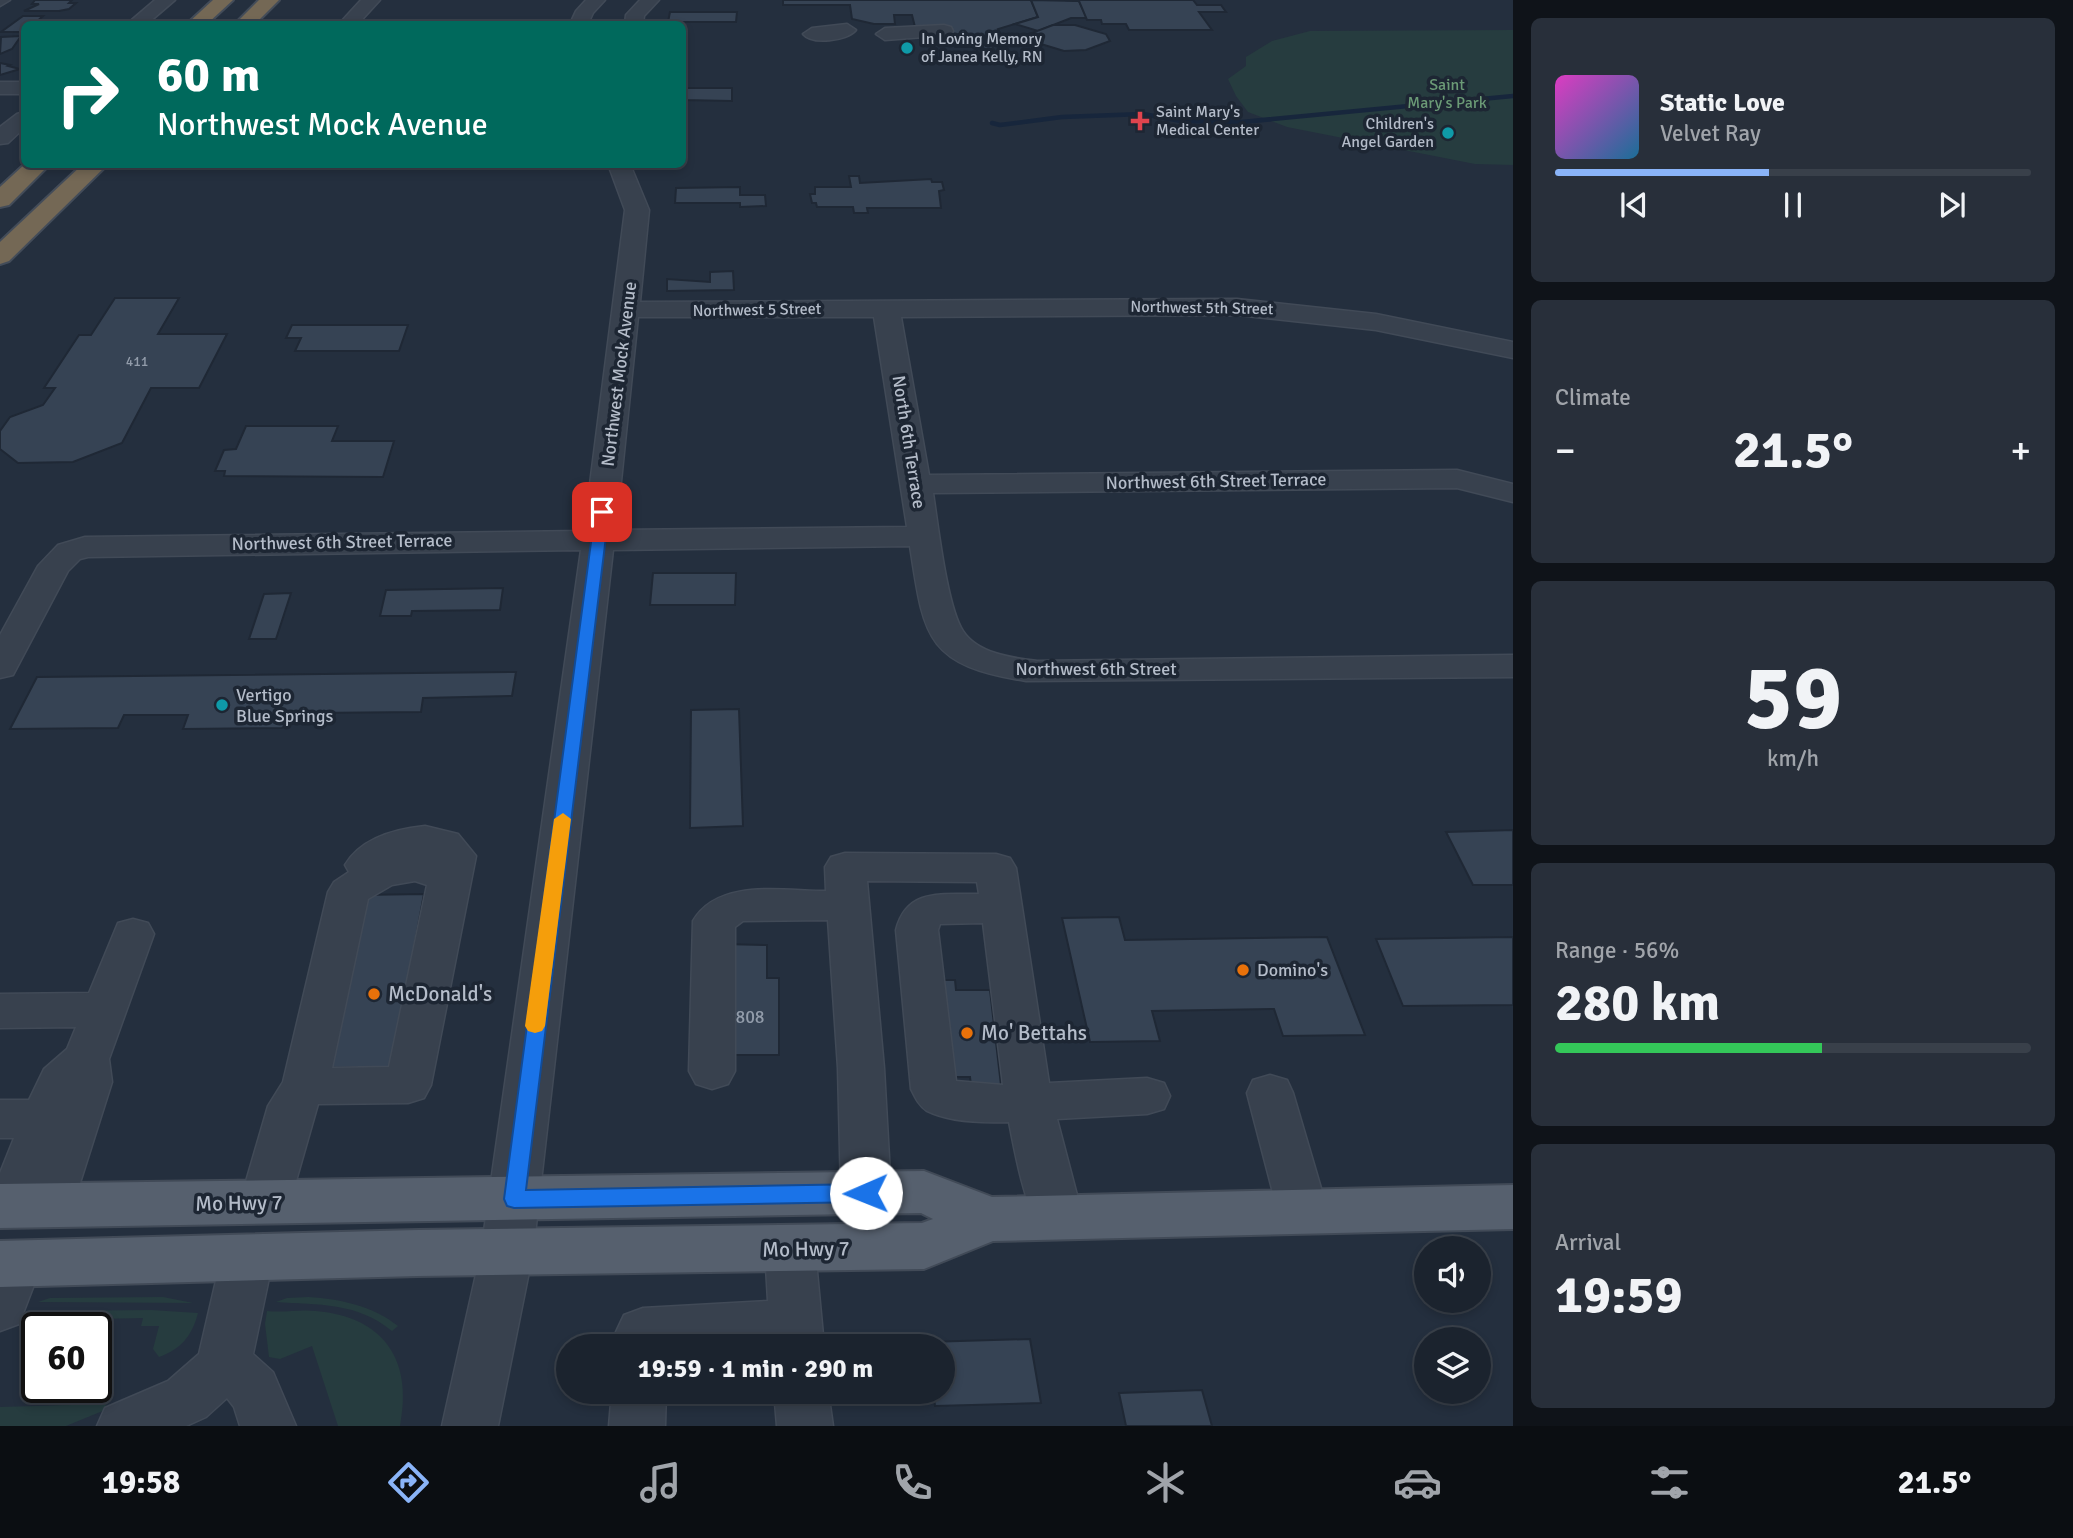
<!DOCTYPE html>
<meta charset="utf-8">
<style>
body{margin:0;font-family:Signika,sans-serif;background:#282f3a;color:#f1f3f6;height:100vh;display:flex;flex-direction:column;font-size:26px;white-space:nowrap}
*{box-sizing:border-box;margin:0}
p{font-size:23px;color:#a0a4aa}
.icon{flex:none;width:38px;height:38px;fill:none;stroke:currentColor;stroke-width:2;stroke-linecap:round;stroke-linejoin:round}
.map{position:relative;flex:1;overflow:hidden}
.drawer{display:flex;flex-direction:column;gap:18px;padding:18px;background:#0f1319;width:560px}
.drawer>*{flex:none}
.guide{position:absolute;left:21px;top:21px;width:665px;height:147px;border-radius:10px;box-shadow:0 4px 10px #0003,0 0 0 2px #39404a;background:#00695c;color:#fff;overflow:hidden}
.controls{position:absolute;left:1414px;top:1236px;display:grid;gap:14px}
.controls a{display:grid;place-items:center;width:77px;height:77px;border-radius:50%;background:#1b232e;box-shadow:0 4px 10px #0003,0 0 0 2px #39404a;font-size:35px}
.speed{position:absolute;left:21px;top:1312px;display:flex;gap:14px;font-size:35px;font-weight:700;text-align:center}
.speed>*{display:grid;place-content:center;width:91px;height:91px;border-radius:50%;background:#1b232e;box-shadow:0 4px 10px #0003,0 0 0 2px #39404a;line-height:1}
.speed .limit{border:4px solid #111;border-radius:10px;background:#fff;color:#111}
.pin{position:absolute;display:grid;place-items:center;width:60px;height:60px;color:#fff;margin:-30px;border-radius:14px;box-shadow:0 4px 10px #0006}
.me{position:absolute;width:77px;margin:-38px;rotate:269deg;stroke-linejoin:round;filter:drop-shadow(0 0 5px #0008)}
.turn{display:flex;align-items:center;gap:24px;height:147px;padding:0 21px;font-size:32px}
.turn .icon{width:91px;height:91px;stroke-width:2.5}
.turn b{display:block;font-size:49px;line-height:60px}
.big{font-size:52px;font-weight:800;line-height:1.1}
.drawer .tile{flex:1;display:flex;flex-direction:column;justify-content:center;gap:10px;min-width:0;padding:0 24px;border-radius:10px;background:#282f3a}
.drawer .dial{align-items:center;gap:0}
.dial b{font-size:91px;line-height:1}
.song{display:flex;align-items:center;gap:21px}
.cover{width:84px;height:84px;border-radius:10px;background:linear-gradient(135deg,hsl(310 70% 55%),hsl(200 70% 35%))}
.played{height:7px;border-radius:4px;background:linear-gradient(90deg,#8ab4f8 45%,#39404a 45%)}
.keys{display:flex;justify-content:space-around;direction:ltr}
.heat{display:flex;justify-content:space-between;align-items:center;font-size:38px;direction:ltr}
.charge{height:10px;border-radius:5px;background:linear-gradient(90deg,#34c759 56%,#39404a 0)}
.trip{position:absolute;left:556px;top:1334px;width:399px;height:70px;border-radius:35px;background:#1b232e;box-shadow:0 4px 10px #0003,0 0 0 2px #39404a;font-weight:800;line-height:70px;text-align:center}
.menu{display:flex;height:112px;justify-content:space-around;align-items:center;background:#0b0e12;color:#a0a4aa}
.menu .icon{width:49px;height:49px}
.menu .on{color:#8ab4f8}
.menu b{font-size:32px;color:#f1f3f6}
main{display:flex;flex:1;min-height:0}
.map>svg:first-child{display:block}
.green{fill:#263c3f}
.lines{fill:none;stroke-linecap:round;stroke-linejoin:round}
.stream{stroke:#17263c;stroke-width:4.5}
.building{fill:#364354;stroke:#1f2835;stroke-width:2}
.minor-casing{stroke:#414a57;stroke-width:3}
.major-casing{stroke:#414a57;stroke-width:4}
.highway-casing{stroke:#434c59;stroke-width:4}
.minor{fill:#38414e;fill-rule:evenodd}
.major{fill:#56606e;fill-rule:evenodd}
.highway{fill:#746855;fill-rule:evenodd}
.route{fill:#1a73e8;stroke:#114b97;stroke-width:2}
.slow{fill:#f59e0b}
.culture-dot{fill:#0f9aa8;stroke:#1d2633;stroke-width:2.5}
.health-dot{fill:#e0444e;stroke:#1d2633;stroke-width:2.5}
.food-dot{fill:#e8710a;stroke:#1d2633;stroke-width:2.5}
.labels{text-anchor:middle;dominant-baseline:central;stroke-width:7;stroke-linejoin:round;paint-order:stroke}
.number-label{font-size:14px;fill:#929caa}
.far-poi-label{font-size:16px;fill:#b4bcc9;stroke:#1d2633;text-anchor:start}
.far-park-label{font-size:16px;fill:#6b9a76;stroke:#1d2633}
.far-street-label{font-size:16px;fill:#b4bcc9;stroke:#1d2633}
.street-label{font-size:18px;fill:#b4bcc9;stroke:#1d2633}
.poi-label{font-size:18px;fill:#b4bcc9;stroke:#1d2633;text-anchor:start}
.near-number-label{font-size:18px;fill:#929caa}
.near-poi-label{font-size:21px;fill:#b4bcc9;stroke:#1d2633;text-anchor:start}
.near-street-label{font-size:21px;fill:#b4bcc9;stroke:#1d2633}
</style>
<main>
<div class="map">
<svg width="1513" height="1426" viewBox="0 0 1513 1426">
<rect width="100%" height="100%" fill="#242f3e"/>
<!-- green -->
<g class="green">
<polygon points="1513,30 1513,165 1475,164 1287,127 1248,112 1236,96 1228,79 1246,66 1246,57 1272,41 1310,31"/>
<polygon points="163,1297 193,1303 38,1302 50,1298"/>
<path d="M 309,1297 C 340,1299 373,1306 398,1326 L 392,1331 C 357,1302 318,1305 276,1302 L 287,1298 Z"/>
<path d="M 151,1310 L 198,1313 C 192,1336 181,1349 159,1357 L 153,1349 L 159,1326 L 141,1326 L 143,1318 L 52,1320 L 54,1311 Z"/>
<path d="M 267,1311 C 284,1313 300,1309 316,1311 C 385,1317 413,1361 400,1426 L 338,1426 L 312,1346 L 280,1359 L 269,1357 L 265,1324 Z"/>
<polygon points="106,1404 105,1410 66,1426 0,1426 0,1407"/>
</g>
<g class="lines">
<!-- stream -->
<polyline class="stream" points="992,123 1000,125 1062,117 1143,114 1181,121 1242,122 1513,96"/>
</g>
<!-- building -->
<g class="building">
<polygon points="35,0 72,0 69,3 76,3 69,9 59,11 24,11 39,4 32,4"/>
<polygon points="783,0 1031,0 1038,17 998,29 1006,46 992,46 996,54 979,54 976,47 955,47 952,41 925,41 924,36 948,36 946,30 915,27 912,15 894,15 895,24 874,24 852,19 850,5 783,5"/>
<polygon points="1031,0 1079,1 1087,18 1071,18 1038,31 1015,24 1038,17"/>
<polygon points="1065,0 1193,0 1197,5 1221,5 1226,12 1199,12 1212,30 1129,30 1126,24 1102,24 1101,20 1087,20 1079,1"/>
<polygon points="670,12 737,12 736,22 668,22"/>
<polygon points="23,16 43,16 34,24 24,24 24,32 1,32"/>
<polygon points="1053,25 1075,25 1106,34 1110,41 1086,50 1064,51 1031,41 1029,34"/>
<polygon points="21,36 12,49 0,54 1,37"/>
<polygon points="0,63 10,65 8,66 20,69 0,75"/>
<polygon points="682,88 732,88 732,101 682,100"/>
<polygon points="849,176 859,176 860,183 931,179 932,182 942,182 944,190 939,191 941,208 867,208 868,213 854,213 853,207 817,207 816,203 812,203 810,194 815,194 815,187 851,187"/>
<polygon points="740,187 740,195 765,195 766,206 740,207 740,203 675,203 676,188"/>
<polygon points="733,271 734,290 667,291 667,279 710,282 710,272"/>
<polygon points="115,298 179,298 158,334 227,334 199,388 151,388 122,443 73,462 18,463 0,449 0,431 10,417 43,405 55,388 44,388 79,335 91,335"/>
<polygon points="292,325 408,325 399,351 295,351 301,338 286,338"/>
<polygon points="246,426 338,426 332,441 394,441 383,477 224,476 225,471 215,471 224,450 236,449"/>
<polygon points="653,573 736,573 735,605 650,605"/>
<polygon points="503,588 500,610 412,611 411,616 380,616 386,590"/>
<polygon points="291,593 276,639 249,639 264,594"/>
<polygon points="516,672 512,696 423,698 421,712 310,713 282,728 183,729 188,715 124,715 118,728 10,729 37,677"/>
<polygon points="739,709 743,826 690,828 691,710"/>
<polygon points="1513,830 1513,885 1473,885 1446,832"/>
<polygon points="424,894 410,970 398,1067 319,1068 359,895"/>
<polygon points="1119,917 1125,940 1327,937 1365,1035 1283,1036 1274,1009 1152,1011 1160,1041 1090,1042 1062,918"/>
<polygon points="1513,937 1513,1005 1403,1006 1376,939"/>
<polygon points="723,944 767,945 767,978 779,978 779,1055 719,1055"/>
<polygon points="935,980 955,980 956,990 990,990 1002,1094 972,1094 970,1077 944,1077"/>
<polygon points="1030,1339 1041,1403 935,1406 933,1391 943,1391 943,1346 927,1346 927,1342"/>
<polygon points="1202,1390 1212,1426 1126,1426 1119,1393"/>
</g>
<g class="lines">
<defs>
<g id="minor">
<polygon points="0,0 10,0 0,6"/>
<polygon points="155,0 175,0 147,24 127,24"/>
<polygon points="361,0 380,0 358,24 339,24"/>
<polygon points="586,0 605,0 593,13 588,24 570,24 576,11"/>
<polygon points="640,0 659,0 644,16 643,24 625,24 626,15"/>
<path d="M 847,24 L 856,30 C 847,41 812,45 803,34 L 812,28 Z"/>
<polygon points="944,25 951,27 953,31 951,35 885,40 876,34 885,28"/>
<rect x="0" y="82" width="24" height="12"/>
<polygon points="24,112 24,128 8,143 0,144 0,127 17,114"/>
<path d="M 608,164 L 630,164 L 649,210 L 640,302 L 1237,299 L 1376,314 L 1513,342 L 1513,358 L 1376,330 L 1237,315 L 901,317 L 929,475 L 1457,470 L 1513,484 L 1513,502 L 1457,488 L 933,493 C 938,525 947,607 963,631 C 978,654 1013,658 1037,661 L 1513,655 L 1513,677 L 1026,681 C 925,665 924,637 910,546 L 613,550 L 533,1252 L 498,1426 L 442,1426 L 481,1252 L 581,550 L 88,557 L 80,559 L 68,571 L 13,675 L 0,678 L 0,635 L 38,566 L 58,545 L 85,537 L 584,531 L 625,210 ZM 638,317 L 874,317 L 907,527 L 616,530 Z"/>
<path d="M 425,826 L 458,834 L 476,856 L 431,1085 L 424,1098 L 408,1103 L 318,1104 L 290,1202 L 283,1217 L 265,1223 L 247,1217 L 240,1202 L 268,1106 L 283,1082 L 328,892 L 334,882 L 349,872 L 345,865 C 361,838 395,829 425,826 ZM 415,881 L 427,885 L 389,1067 L 332,1068 L 368,899 L 392,885 Z"/>
<path d="M 845,853 L 996,854 L 1010,858 L 1016,868 L 1049,1083 L 1147,1078 L 1164,1083 L 1170,1096 L 1164,1109 L 1147,1114 L 1057,1119 L 1083,1218 L 1076,1233 L 1058,1239 L 1040,1233 C 1024,1199 1016,1159 1009,1122 C 985,1123 949,1122 927,1111 C 919,1106 915,1097 911,1089 L 896,930 C 907,887 943,895 979,894 L 977,882 L 867,881 L 884,1068 L 891,1193 L 883,1207 L 866,1213 L 849,1207 L 841,1193 L 838,1068 L 828,920 L 743,921 L 735,927 L 735,1071 L 728,1084 L 712,1089 L 696,1084 L 689,1071 L 693,921 C 718,878 783,891 826,891 L 825,867 L 831,857 ZM 983,923 L 1003,1085 L 956,1081 L 938,930 L 940,924 Z"/>
<polygon points="133,919 148,923 154,934 109,1059 112,1082 73,1205 66,1220 48,1226 30,1219 12,1226 0,1222 0,1173 14,1138 0,1138 0,1100 29,1100 44,1069 67,1049 76,1027 0,1028 0,994 89,993 118,923"/>
<polygon points="1270,1075 1287,1080 1293,1093 1328,1212 1321,1227 1303,1233 1285,1227 1278,1212 1247,1093 1253,1080"/>
<polygon points="790,1228 808,1235 815,1250 824,1346 615,1346 616,1332 624,1315 643,1308 768,1301 765,1250 772,1235"/>
<polygon points="247,1237 265,1243 273,1259 253,1354 273,1372 296,1426 240,1426 234,1407 227,1398 206,1417 186,1426 97,1426 105,1408 168,1381 199,1354 221,1259 229,1243"/>
<polygon points="16,1242 34,1248 42,1264 19,1324 0,1331 0,1248"/>
<polygon points="612,1391 666,1391 665,1426 609,1426"/>
<polygon points="774,1391 828,1391 833,1426 777,1426"/>
</g>
<polygon id="major" points="924,1171 992,1197 1513,1185 1513,1229 993,1241 924,1269 418,1276 0,1287 0,1241 418,1230 922,1223 933,1219 921,1213 0,1228 0,1184"/>
<g id="highway">
<polygon points="213,0 233,0 207,24 187,24"/>
<polygon points="259,0 279,0 255,24 235,24"/>
<polygon points="25,164 50,164 9,205 0,207 0,187"/>
<polygon points="83,164 108,164 9,261 0,264 0,242"/>
</g>
</defs>
<!-- minor casing -->
<use href="#minor" class="minor-casing"/>
<!-- major casing -->
<use href="#major" class="major-casing"/>
<!-- highway casing -->
<use href="#highway" class="highway-casing"/>
<!-- minor -->
<use href="#minor" class="minor"/>
<!-- major -->
<use href="#major" class="major"/>
<!-- highway -->
<use href="#highway" class="highway"/>
</g>
<!-- route -->
<polygon class="route" points="602,508 609,512 526,1190 866,1184 873,1187 877,1193 873,1199 866,1202 514,1208 507,1206 504,1199 595,512"/>
<!-- slow -->
<polygon class="slow" points="563,813 571,819 545,1026 542,1031 535,1033 528,1031 525,1026 554,819"/>
<!-- markers -->
<g class="culture-dot">
<circle cx="907" cy="48" r="7"/>
<circle cx="1448" cy="133" r="7"/>
<circle cx="222" cy="705" r="7"/>
</g>
<path class="health-dot" d="M1136.5 110.5h7v7h7v7h-7v7h-7v-7h-7v-7h7z"/>
<g class="food-dot">
<circle cx="1243" cy="970" r="7"/>
<circle cx="374" cy="994" r="7"/>
<circle cx="967" cy="1033" r="7"/>
</g>
<g class="labels">
<!-- number labels -->
<g class="number-label">
<text x="137" y="361">411</text>
</g>
<!-- far-poi labels -->
<g class="far-poi-label">
<text x="921" y="39">In Loving Memory<tspan x="921" dy="18">of Janea Kelly, RN</tspan></text>
<text x="1156" y="112">Saint Mary's<tspan x="1156" dy="18">Medical Center</tspan></text>
<text x="1434" y="124" text-anchor="end">Children's<tspan x="1434" dy="18">Angel Garden</tspan></text>
</g>
<!-- far-park labels -->
<g class="far-park-label">
<text x="1447" y="85">Saint<tspan x="1447" dy="18">Mary's Park</tspan></text>
</g>
<!-- far-street labels -->
<g class="far-street-label">
<text transform="translate(1202 308) rotate(1)">Northwest 5th Street</text>
<text transform="translate(757 310) rotate(-1)">Northwest 5 Street</text>
</g>
<!-- street labels -->
<g class="street-label">
<text transform="translate(619 374) rotate(-83)">Northwest Mock Avenue</text>
<text transform="translate(909 442) rotate(81)">North 6th Terrace</text>
<text transform="translate(1216 481) rotate(-1)">Northwest 6th Street Terrace</text>
<text transform="translate(342 542) rotate(-1)">Northwest 6th Street Terrace</text>
<text x="1096" y="669">Northwest 6th Street</text>
</g>
<!-- poi labels -->
<g class="poi-label">
<text x="236" y="695">Vertigo<tspan x="236" dy="21">Blue Springs</tspan></text>
<text x="1257" y="970">Domino's</text>
</g>
<!-- near-number labels -->
<g class="near-number-label">
<text x="750" y="1017">808</text>
</g>
<!-- near-poi labels -->
<g class="near-poi-label">
<text x="388" y="994">McDonald's</text>
<text x="981" y="1033">Mo' Bettahs</text>
</g>
<!-- near-street labels -->
<g class="near-street-label">
<text transform="translate(239 1203) rotate(-1)">Mo Hwy 7</text>
<text transform="translate(806 1249) rotate(-1)">Mo Hwy 7</text>
</g>
</g>
</svg>
<div class="controls">
<a><svg class="icon" aria-label="sound" viewBox="0 0 24 24"><path d="M4 9h4l5-4v14l-5-4H4zM17 9q2 3 0 6"/></svg></a>
<a><svg class="icon" aria-label="layers" viewBox="0 0 24 24"><path d="M12 4l9 5-9 5-9-5zM3 14l9 5 9-5"/></svg></a>
</div>
<div class="speed"><div class="limit">60</div></div>
<div class="pin" style="left:602px;top:512px;background:#d93025"><svg class="icon" aria-label="arrive" viewBox="0 0 24 24"><path d="M6 21V4h12l-3 4 3 4H6"/></svg></div>
<svg class="me" style="left:866px;top:1193px" viewBox="-20 -20 40 40"><circle r="19" fill="#fff"/><path d="M0-13L10 11 0 6-10 11z" fill="#1a73e8"/></svg>
<div class="trip">19:59 · 1 min · 290 m</div>
<div class="guide">
<div class="turn"><svg class="icon" aria-label="right" viewBox="0 0 24 24"><path d="M7 20v-9h11M14 6l5 5-5 5"/></svg><div><b>60 m</b>Northwest Mock Avenue</div></div>
</div>
</div>
<section class="drawer">
<div class="tile">
<div class="song"><i class="cover"></i><div><b>Static Love</b><p>Velvet Ray</p></div></div>
<div class="played"></div>
<div class="keys"><svg class="icon" aria-label="previous" viewBox="0 0 24 24"><path d="M18 5L8 12l10 7zM5 5v14"/></svg><svg class="icon" aria-label="pause" viewBox="0 0 24 24"><path d="M8 5v14M16 5v14"/></svg><svg class="icon" aria-label="next" viewBox="0 0 24 24"><path d="M6 5l10 7-10 7zM19 5v14"/></svg></div>
</div>
<div class="tile"><p>Climate</p>
<div class="heat"><a>−</a><b class="big">21.5°</b><a>+</a></div>
</div>
<div class="tile dial"><b>59</b><p>km/h</p></div>
<div class="tile"><p>Range · 56%</p><b class="big">280 km</b><div class="charge"></div></div>
<div class="tile"><p>Arrival</p><b class="big">19:59</b></div>
</section>
</main>
<nav class="menu">
<b>19:58</b>
<svg class="icon on" aria-label="directions" viewBox="0 0 24 24"><path d="M12 3l9 9-9 9-9-9zM9 14v-3h6M13 9l2 2-2 2"/></svg>
<svg class="icon" aria-label="music" viewBox="0 0 24 24"><path d="M9 18V5l10-2v13"/><circle cx="6" cy="18" r="3"/><circle cx="16" cy="16" r="3"/></svg>
<svg class="icon" aria-label="phone" viewBox="0 0 24 24"><path d="M5 4h4l2 5-3 2q2 4 5 5l2-3 5 2v4C11 20 4 13 5 4z"/></svg>
<svg class="icon" aria-label="climate" viewBox="0 0 24 24"><path d="M12 3v18M4 7l16 10M4 17L20 7"/></svg>
<svg class="icon" aria-label="car" viewBox="0 0 24 24"><path d="M5 17H2v-5l4-1 3-4h7l3 4 3 1v5h-3M9 17h6M6 11h13"/><circle cx="7" cy="17" r="2"/><circle cx="17" cy="17" r="2"/></svg>
<svg class="icon" aria-label="filters" viewBox="0 0 24 24"><path d="M4 7h16M4 17h16"/><circle cx="9" cy="7" r="2"/><circle cx="15" cy="17" r="2"/></svg>
<b>21.5°</b>
</nav>
